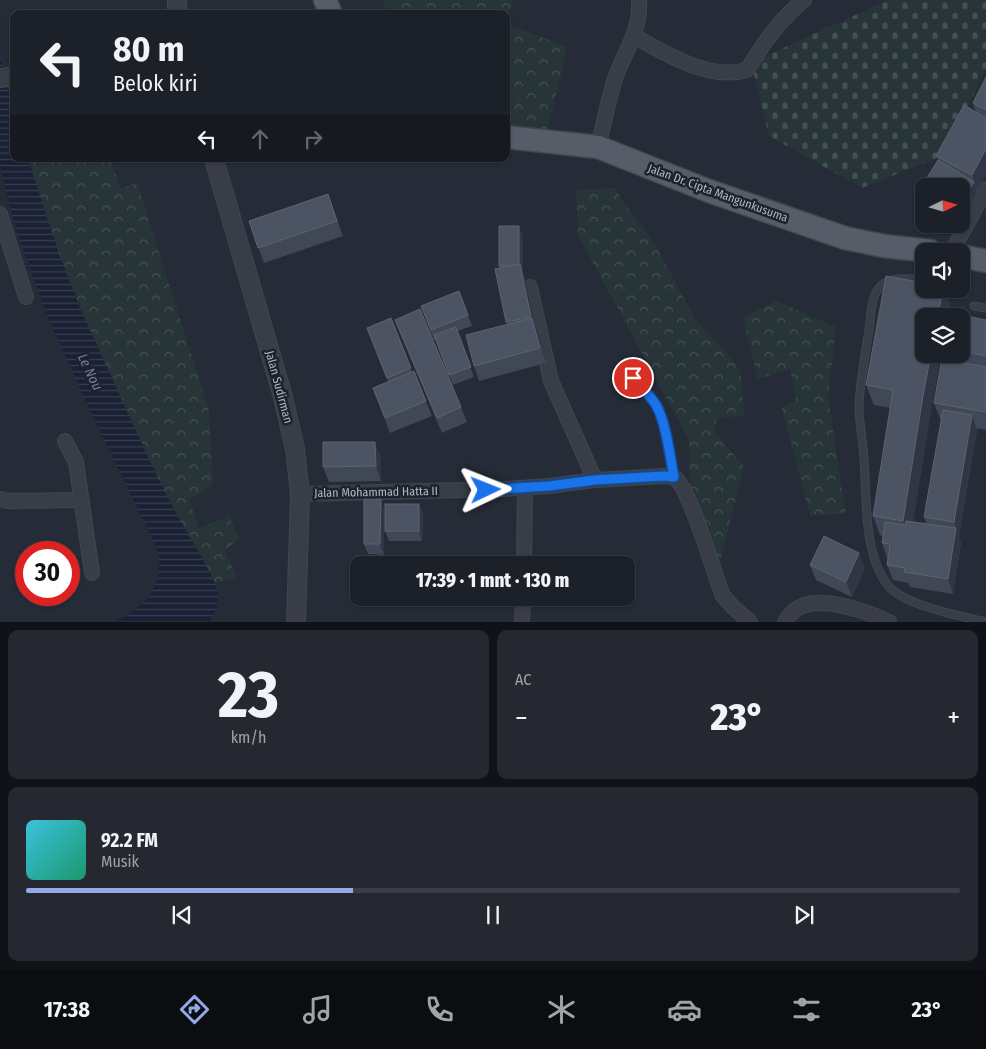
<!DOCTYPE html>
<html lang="id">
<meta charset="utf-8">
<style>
body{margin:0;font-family:"Fira Sans Condensed",sans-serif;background:#252831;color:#f1f3f6;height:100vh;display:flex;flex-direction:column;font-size:19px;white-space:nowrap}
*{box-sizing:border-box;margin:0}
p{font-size:16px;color:#a0a3a8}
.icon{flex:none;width:28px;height:28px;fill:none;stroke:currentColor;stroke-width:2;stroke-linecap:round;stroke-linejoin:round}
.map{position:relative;height:622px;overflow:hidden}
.side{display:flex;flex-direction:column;gap:8px;padding:8px;background:#0f1217;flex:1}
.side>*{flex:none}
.top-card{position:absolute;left:10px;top:10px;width:500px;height:152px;border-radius:10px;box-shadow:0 1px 4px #0004,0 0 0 1px #3a3e46;background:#1c2029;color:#f1f3f6;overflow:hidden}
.needle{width:32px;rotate:85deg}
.tools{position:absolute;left:915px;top:178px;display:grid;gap:10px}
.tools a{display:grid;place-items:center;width:55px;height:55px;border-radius:10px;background:#1c2029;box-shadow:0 1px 4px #0004,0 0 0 1px #3a3e46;font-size:25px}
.speed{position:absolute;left:15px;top:541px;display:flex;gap:10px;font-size:25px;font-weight:700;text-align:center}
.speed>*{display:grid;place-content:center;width:65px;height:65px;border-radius:50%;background:#1c2029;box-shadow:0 1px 4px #0004,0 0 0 1px #3a3e46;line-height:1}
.speed .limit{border:8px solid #d22;background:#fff;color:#111}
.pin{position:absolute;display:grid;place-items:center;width:42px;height:42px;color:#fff;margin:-21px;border:2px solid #fff;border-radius:50%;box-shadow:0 1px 5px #0007}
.me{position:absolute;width:55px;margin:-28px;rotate:88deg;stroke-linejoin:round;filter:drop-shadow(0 0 4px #0008)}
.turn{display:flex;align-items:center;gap:18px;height:105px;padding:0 20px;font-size:22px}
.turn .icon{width:65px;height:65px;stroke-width:2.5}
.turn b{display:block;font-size:35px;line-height:42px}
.lanes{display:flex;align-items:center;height:48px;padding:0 20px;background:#0003;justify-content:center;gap:25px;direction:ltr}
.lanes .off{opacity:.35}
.big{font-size:38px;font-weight:800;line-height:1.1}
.side .tile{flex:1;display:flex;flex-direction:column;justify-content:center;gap:8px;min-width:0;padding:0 18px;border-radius:10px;background:#252831}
.side .dial{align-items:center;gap:0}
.dial b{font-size:65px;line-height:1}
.song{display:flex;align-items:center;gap:15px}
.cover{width:60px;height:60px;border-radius:8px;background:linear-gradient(135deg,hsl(190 70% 55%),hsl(160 70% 35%))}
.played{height:5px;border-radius:2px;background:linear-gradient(90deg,#92aaea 35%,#3a3e46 35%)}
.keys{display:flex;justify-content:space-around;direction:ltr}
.heat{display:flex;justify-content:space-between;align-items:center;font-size:28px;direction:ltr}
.side .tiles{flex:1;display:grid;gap:8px;grid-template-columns:1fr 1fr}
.tile:last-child{grid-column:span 2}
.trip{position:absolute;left:350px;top:556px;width:285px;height:50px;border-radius:10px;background:#1c2029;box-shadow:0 1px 4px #0004,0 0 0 1px #3a3e46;font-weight:800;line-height:50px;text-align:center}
.tabs{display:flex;height:80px;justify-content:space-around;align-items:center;background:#0b0d10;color:#a0a3a8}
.tabs .icon{width:35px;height:35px}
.tabs .current{color:#92aaea}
.tabs b{font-size:22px;color:#f1f3f6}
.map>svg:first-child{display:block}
.forest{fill:url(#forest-crowns)}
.cemetery{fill:url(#cemetery-stones)}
.water{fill:url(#water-rules)}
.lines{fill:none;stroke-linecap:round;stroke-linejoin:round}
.service-casing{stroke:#414651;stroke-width:9}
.minor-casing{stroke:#414651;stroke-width:16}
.tertiary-casing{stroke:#414651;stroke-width:20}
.primary-casing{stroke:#414651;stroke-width:25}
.service{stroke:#383d48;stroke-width:7}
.minor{stroke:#383d48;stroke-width:14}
.tertiary{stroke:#383d48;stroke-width:18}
.primary{stroke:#565c68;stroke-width:22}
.wall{fill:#404756}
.shaded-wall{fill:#303645}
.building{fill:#4c5362;stroke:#5c6371}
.route-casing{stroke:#114b97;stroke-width:12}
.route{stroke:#1a73e8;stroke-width:9}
.labels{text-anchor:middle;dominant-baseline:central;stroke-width:5;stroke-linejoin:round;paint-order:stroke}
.street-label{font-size:12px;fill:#b3b8c4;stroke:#1d222d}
.water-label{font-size:14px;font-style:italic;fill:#717f9f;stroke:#1d222d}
</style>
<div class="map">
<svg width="986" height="622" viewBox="0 0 986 622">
<defs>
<pattern id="forest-crowns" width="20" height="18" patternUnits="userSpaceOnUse" patternTransform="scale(1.25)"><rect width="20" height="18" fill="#273539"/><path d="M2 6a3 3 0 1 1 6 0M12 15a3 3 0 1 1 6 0" fill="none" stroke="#445054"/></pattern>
<pattern id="cemetery-stones" width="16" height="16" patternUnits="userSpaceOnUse" patternTransform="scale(1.25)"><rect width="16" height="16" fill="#273539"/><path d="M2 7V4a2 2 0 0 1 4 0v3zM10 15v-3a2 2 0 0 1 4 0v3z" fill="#445054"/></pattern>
<pattern id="water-rules" width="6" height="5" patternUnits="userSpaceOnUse" patternTransform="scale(1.25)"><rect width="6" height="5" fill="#1a2134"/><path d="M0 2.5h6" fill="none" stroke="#393f50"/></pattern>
</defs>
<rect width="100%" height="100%" fill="#252b37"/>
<!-- forest -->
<g class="forest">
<polygon points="383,0 514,0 506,19 506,14 388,14"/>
<polygon points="506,23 567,47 545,141 506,137"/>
<polygon points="28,159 111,159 120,189 137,183 209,410 213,485 189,500 199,528 229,516 239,539 224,551 238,578 215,583 172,506 149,461 83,315 59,254"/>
<polygon points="616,188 621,199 655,244 695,319 733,360 740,371 742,384 744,415 717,419 714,431 744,467 716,578 690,502 689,440 578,235 576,190"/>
<polygon points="777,301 836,327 828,397 846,513 810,516 782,408 796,400 790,368 758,379 743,317"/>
</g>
<!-- cemetery -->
<polygon class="cemetery" points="888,0 986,0 986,70 942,156 862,188 769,136 754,74 764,57"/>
<!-- water -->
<path class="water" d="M 0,56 L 14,111 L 14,159 L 28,159 L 59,254 L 83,315 L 150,461 L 172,506 L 209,570 L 218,591 L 217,607 L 210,621 L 115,621 C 139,612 161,589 159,562 C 159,556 157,551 156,546 L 93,417 L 46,313 L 15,225 L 0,166 Z"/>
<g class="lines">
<defs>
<g id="service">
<polyline points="961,272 965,260"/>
<path d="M 924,280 C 912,279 893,276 883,284 C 870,294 871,316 869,330 C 865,355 860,381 859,406 C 859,423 863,441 864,459 C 867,497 863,552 887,584 C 903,606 959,615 985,622"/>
<polyline points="974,306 986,308"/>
<path d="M 633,378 C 641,387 650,395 656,405 C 666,422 670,457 674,477"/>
</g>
<g id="minor">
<path d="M 634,36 C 666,54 709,81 747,70 C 762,45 781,18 804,0"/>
<path d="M 598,147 C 604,124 608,99 616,76 C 626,49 641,30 639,0"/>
<polyline points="0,214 26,297"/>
<polyline points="952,251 986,189"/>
<polyline points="530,287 551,381 595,480"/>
<polyline points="65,441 76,462 92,573"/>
<path d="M 300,494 L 504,489 L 549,486 L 595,480 L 664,476 C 667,476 672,476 675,478 C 690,488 714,574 723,596 L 733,607 L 750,622"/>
<polyline points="0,499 8,501 81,500"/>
<polyline points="524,565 525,488"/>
<polyline points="522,622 523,598"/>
<path d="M 785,622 C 788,616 796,608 802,606 C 826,597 866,611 889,622"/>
</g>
<g id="tertiary">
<polyline points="177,14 177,0"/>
<polyline points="0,78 14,76"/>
<polyline points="214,159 283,397 295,449 300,494 296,622"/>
</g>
<g id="primary">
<polyline points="325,0 331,14"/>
<polyline points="506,137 598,147 709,191 845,238 884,246 930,251"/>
<polyline points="961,256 986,261"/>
</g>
</defs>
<!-- service casing -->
<use href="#service" class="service-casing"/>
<!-- minor casing -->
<use href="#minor" class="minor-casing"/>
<!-- tertiary casing -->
<use href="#tertiary" class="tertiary-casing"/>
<!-- primary casing -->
<use href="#primary" class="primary-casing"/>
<!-- service -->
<use href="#service" class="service"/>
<!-- minor -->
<use href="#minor" class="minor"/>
<!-- tertiary -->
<use href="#tertiary" class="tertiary"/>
<!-- primary -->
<use href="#primary" class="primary"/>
</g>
<!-- wall -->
<g class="wall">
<polygon points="986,77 986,174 977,190 977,193 967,210 961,206 961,186 930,186 927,178 938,160 936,156 976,112 973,103"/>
<polygon points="328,194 343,236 264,263 249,221"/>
<polygon points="937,224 951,224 946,230"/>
<polygon points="523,236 523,273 525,279 535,324 538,333 546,363 479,381 474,366 507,325 506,322 499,266"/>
<polygon points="924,289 944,289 950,306 924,354 941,354 930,416 913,522 927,524 924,517 941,421 934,403 950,360 947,354 961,354 961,316 986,320 986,430 977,428 977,430 959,537 961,543 953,594 910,587 908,583 893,580 887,565 888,558 887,558 882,543 883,536 880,535 873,516 890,408 874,405 866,385"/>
<polygon points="459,291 472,326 457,331 474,377 453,385 436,340 434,340 421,306"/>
<polygon points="391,318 412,372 426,401 432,416 390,433 373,388 388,382 367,328"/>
<polygon points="395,320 461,407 467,422 442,433 401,335"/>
<polygon points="381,457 381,481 329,482 323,467"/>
<polygon points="419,504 423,514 422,541 389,541 385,531"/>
<polygon points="384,510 384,555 368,554 364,544"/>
<polygon points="810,565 865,568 852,597 816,580"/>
</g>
<!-- shaded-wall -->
<g class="shaded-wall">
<polygon points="986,149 986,174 977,190 972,175"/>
<polygon points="974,182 977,193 967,210 963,200"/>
<polygon points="944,224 951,224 946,230"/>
<polygon points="519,226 523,236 523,273 525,279 535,324 538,333 546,363 531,317 519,266"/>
<polygon points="943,289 944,289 950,306 948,316 938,316"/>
<polygon points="931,354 941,354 930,416 910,540 903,521 923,396"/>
<polygon points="972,415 977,430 959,537 954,522"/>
<polygon points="375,442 381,457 381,481 376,466"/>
<polygon points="381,499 384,510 384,555 380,544"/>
<polygon points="419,504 423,514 422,541 419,531"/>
<polygon points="956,528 961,543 953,594 948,579"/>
<polygon points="859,553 865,568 852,597 846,582"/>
</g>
<!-- building -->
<g class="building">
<polygon points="986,77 986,110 973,103"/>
<polygon points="964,105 986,118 986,149 972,175 936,156"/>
<polygon points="938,160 974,182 963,200 961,198 961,186 941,186 927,178"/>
<polygon points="328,194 337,221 258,248 249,221"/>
<polygon points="499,226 519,226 519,264 512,266 499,266"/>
<polygon points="520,264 531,317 506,322 495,269"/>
<polygon points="886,276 924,283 924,289 943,289 938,316 924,316 924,354 931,354 923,396 903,521 873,516 893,390 866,385"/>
<polygon points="459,291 468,315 431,330 421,306"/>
<polygon points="420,309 461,407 437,418 395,320"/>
<polygon points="952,313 986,320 986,356 961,351 961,316 951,316"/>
<polygon points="391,318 411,368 387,378 367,328"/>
<polygon points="532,318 540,348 474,366 466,335"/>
<polygon points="456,327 471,367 449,375 434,335"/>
<polygon points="942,359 986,367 986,412 934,403"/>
<polygon points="414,371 426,401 385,418 373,388"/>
<polygon points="943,410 972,415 954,522 924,517"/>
<polygon points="323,442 375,442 376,466 323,467"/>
<polygon points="364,499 381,499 380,544 364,544"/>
<rect x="385" y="504" width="34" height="27"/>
<polygon points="906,521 956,528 948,579 904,572 905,568 887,565 890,544 882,543 885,522 905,525"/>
<polygon points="824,536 859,553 846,582 810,565"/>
</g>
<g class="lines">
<defs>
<path id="route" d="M 486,490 L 549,486 L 595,480 L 664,476 L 674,477 C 670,457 666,422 656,405 C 650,395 641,387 633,378"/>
</defs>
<!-- route casing -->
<use href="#route" class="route-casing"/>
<!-- route -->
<use href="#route" class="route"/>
</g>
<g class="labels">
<!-- street labels -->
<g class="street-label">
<text transform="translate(718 193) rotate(20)">Jalan Dr. Cipta Mangunkusuma</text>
<text transform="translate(279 387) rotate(75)">Jalan Sudirman</text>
<text transform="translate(376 492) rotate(-1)">Jalan Mohammad Hatta II</text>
</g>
<!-- water labels -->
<g class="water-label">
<text transform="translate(90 372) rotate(64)">Le Nou</text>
</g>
</g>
</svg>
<div class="tools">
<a><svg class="needle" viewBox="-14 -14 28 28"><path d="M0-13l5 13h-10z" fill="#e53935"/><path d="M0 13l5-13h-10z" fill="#a0a3a8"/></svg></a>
<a><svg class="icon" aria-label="sound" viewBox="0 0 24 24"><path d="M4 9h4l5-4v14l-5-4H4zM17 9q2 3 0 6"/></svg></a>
<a><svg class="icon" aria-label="layers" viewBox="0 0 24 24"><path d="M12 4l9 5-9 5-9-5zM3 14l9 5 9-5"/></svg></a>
</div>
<div class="speed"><div class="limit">30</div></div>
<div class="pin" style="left:633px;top:378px;background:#d93025"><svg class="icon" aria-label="arrive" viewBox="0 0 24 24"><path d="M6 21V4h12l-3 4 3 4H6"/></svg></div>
<svg class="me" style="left:486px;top:490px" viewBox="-20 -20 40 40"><path d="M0-17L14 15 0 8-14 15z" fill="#1a73e8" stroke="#fff" stroke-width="4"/></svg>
<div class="trip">17:39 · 1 mnt · 130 m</div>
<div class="top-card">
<div class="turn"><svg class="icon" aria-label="left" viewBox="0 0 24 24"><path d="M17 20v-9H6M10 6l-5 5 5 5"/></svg><div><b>80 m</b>Belok kiri</div></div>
<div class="lanes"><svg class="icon" aria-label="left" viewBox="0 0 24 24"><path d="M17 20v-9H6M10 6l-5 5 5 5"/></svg><svg class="icon off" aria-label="ahead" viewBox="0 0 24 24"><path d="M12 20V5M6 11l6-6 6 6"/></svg><svg class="icon off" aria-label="right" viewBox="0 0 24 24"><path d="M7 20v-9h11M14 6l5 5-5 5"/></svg></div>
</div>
</div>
<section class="side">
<div class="tiles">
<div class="tile dial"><b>23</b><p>km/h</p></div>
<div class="tile"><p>AC</p>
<div class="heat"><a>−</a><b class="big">23°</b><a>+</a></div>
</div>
<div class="tile">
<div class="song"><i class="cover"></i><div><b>92.2 FM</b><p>Musik</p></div></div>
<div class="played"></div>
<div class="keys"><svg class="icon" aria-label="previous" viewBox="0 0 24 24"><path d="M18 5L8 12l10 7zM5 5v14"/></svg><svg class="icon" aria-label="pause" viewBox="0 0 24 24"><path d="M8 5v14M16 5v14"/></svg><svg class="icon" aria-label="next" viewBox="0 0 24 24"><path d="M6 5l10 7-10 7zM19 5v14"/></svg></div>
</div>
</div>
</section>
<nav class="tabs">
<b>17:38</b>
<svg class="icon current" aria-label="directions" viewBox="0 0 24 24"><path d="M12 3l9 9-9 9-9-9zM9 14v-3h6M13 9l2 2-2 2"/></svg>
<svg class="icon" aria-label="music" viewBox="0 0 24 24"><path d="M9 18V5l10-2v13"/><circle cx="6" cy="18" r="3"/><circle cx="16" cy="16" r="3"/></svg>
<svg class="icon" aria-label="phone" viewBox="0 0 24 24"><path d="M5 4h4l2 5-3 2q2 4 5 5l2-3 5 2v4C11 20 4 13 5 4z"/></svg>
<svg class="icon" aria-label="climate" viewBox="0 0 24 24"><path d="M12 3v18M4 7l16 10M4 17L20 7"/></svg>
<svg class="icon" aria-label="car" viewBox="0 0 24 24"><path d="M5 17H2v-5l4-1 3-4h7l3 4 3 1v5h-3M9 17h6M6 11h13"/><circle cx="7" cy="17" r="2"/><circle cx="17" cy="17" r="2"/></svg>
<svg class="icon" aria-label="filters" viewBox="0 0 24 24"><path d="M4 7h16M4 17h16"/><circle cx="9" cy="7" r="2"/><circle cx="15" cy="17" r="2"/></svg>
<b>23°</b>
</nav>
